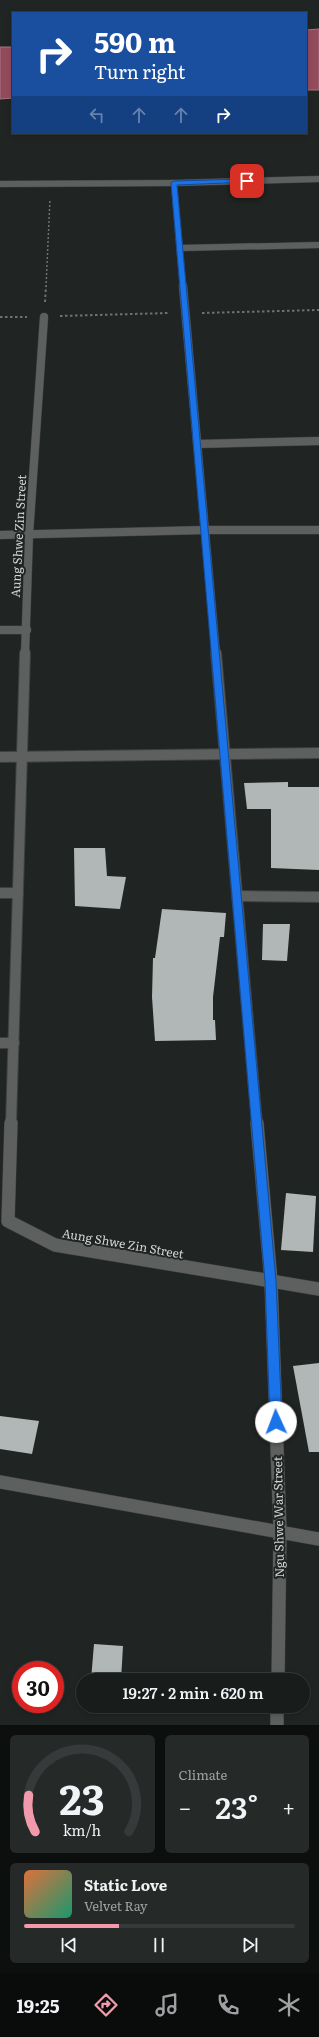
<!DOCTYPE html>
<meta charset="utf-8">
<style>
body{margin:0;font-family:Literata,serif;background:#252928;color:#f1f3f6;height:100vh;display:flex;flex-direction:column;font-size:15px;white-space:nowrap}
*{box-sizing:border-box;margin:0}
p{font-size:13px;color:#9fa1a3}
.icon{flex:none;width:22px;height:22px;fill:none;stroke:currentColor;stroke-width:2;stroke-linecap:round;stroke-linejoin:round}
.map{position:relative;height:1725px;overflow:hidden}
.side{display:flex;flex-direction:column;gap:10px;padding:10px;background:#0d0f0f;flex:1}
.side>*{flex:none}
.banner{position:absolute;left:12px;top:12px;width:295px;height:122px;border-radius:0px;box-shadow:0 2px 6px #0003,0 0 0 1px #363a3a;background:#1a4fa0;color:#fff;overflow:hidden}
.speed{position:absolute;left:12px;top:1661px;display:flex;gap:8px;font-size:20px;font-weight:700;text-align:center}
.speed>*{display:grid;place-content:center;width:52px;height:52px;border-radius:50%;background:#181c1b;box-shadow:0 2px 6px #0003,0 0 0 1px #363a3a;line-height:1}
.speed .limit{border:6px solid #d22;background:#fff;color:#111}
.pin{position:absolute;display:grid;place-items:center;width:34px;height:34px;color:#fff;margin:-17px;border-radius:8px;box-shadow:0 2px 6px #0006}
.me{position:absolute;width:44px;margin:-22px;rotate:358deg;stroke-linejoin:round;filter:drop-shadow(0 0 3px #0008)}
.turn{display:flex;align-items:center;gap:14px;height:84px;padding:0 16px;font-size:18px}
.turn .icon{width:52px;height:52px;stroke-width:2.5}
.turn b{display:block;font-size:28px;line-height:34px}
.lanes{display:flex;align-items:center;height:38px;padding:0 16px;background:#0003;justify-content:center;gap:20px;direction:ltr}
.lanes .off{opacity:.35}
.big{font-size:30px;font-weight:600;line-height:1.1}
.side .widget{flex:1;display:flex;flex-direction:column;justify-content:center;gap:6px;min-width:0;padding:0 14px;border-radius:6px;background:#252928}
.side .dial{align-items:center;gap:0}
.dial svg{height:104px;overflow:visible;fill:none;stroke:#363a3a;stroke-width:7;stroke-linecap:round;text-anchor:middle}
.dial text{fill:#f1f3f6;stroke:none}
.song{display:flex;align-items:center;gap:12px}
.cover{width:48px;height:48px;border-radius:6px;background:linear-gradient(135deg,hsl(20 70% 55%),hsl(160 70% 35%))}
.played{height:4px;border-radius:2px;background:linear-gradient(90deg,#f29aac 35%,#363a3a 35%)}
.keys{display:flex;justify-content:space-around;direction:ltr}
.heat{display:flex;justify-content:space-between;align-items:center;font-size:22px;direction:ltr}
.side .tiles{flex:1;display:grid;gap:10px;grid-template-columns:1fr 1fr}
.widget:last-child{grid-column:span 2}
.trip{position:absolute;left:76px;top:1673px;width:234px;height:40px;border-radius:20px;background:#181c1b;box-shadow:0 2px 6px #0003,0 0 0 1px #363a3a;font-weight:600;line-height:40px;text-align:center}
.tabs{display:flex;height:64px;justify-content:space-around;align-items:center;background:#0a0b0b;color:#9fa1a3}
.tabs .icon{width:28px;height:28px}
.tabs .on{color:#f29aac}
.tabs b{font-size:18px;color:#f1f3f6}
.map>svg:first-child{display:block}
.water{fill:#934b5c;stroke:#a67480}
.building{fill:#b1b7b6}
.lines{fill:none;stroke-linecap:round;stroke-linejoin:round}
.minor-far3-casing{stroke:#3c4140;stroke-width:7}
.minor-far2-casing{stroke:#3c4140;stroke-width:9}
.minor-far1-casing{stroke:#3c4140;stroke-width:12}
.minor-casing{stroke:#3c4140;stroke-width:14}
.path-far1{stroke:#6e7271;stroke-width:1.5;stroke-dasharray:2 2;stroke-linecap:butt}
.path{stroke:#6e7271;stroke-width:2;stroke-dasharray:2.5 2.5;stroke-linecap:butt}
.minor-far3{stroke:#5e6060;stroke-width:6}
.minor-far2{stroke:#5e6060;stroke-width:8}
.minor-far1{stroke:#5e6060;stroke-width:10}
.minor{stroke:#5e6060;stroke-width:13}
.route{fill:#1a73e8;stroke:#114b97}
.labels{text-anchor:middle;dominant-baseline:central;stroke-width:4;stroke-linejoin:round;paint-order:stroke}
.street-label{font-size:12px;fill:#d1d4d3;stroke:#202524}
</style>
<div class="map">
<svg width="319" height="1725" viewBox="0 0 319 1725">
<rect width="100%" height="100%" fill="#202524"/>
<!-- water -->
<g class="water">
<polygon points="319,29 319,90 306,90 306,30"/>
<polygon points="0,47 13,47 13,98 0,99"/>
</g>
<!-- building -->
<g class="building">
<polygon points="288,782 288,787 319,787 319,870 271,868 271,809 247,809 244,783"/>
<polygon points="74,848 105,848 107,876 126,877 120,909 75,906"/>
<polygon points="162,909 226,913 224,937 220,937 213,997 213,1020 215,1020 216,1040 155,1041 152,997 153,958 155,958"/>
<polygon points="263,924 290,924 287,961 262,960"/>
<polygon points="286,1193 316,1196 313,1252 281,1250"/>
<polygon points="319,1363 319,1452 309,1452 293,1366"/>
<polygon points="0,1416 39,1421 32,1454 0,1449"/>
<polygon points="94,1644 123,1646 121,1680 91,1680"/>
</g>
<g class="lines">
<defs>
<g id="minor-far3">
<polyline points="174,183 183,287"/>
<polyline points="0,184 174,183 319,179"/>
<polyline points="180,248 319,245"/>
</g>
<g id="minor-far2">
<polyline points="183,286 216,654"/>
<polyline points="197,444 319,441"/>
<polyline points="0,535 205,530 319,530"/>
<polyline points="0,630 27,630"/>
<polyline points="25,654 29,535 44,317"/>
</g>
<g id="minor-far1">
<polyline points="216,653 257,1124"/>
<polyline points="0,757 319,753"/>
<polyline points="0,893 18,893"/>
<polyline points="237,896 319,897"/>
<polyline points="0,1043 14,1043"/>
<polyline points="11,1124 25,653"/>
</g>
<g id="minor">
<polyline points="11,1123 8,1221 55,1245 319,1289"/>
<polyline points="257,1123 271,1281 280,1531 278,1680"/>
<polyline points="0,1482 319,1539"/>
<polyline points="277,1706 277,1725"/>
</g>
</defs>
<!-- minor-far3 casing -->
<use href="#minor-far3" class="minor-far3-casing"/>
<!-- minor-far2 casing -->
<use href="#minor-far2" class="minor-far2-casing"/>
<!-- minor-far1 casing -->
<use href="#minor-far1" class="minor-far1-casing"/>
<!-- minor casing -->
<use href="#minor" class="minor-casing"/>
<!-- path-far1 -->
<polyline class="path-far1" points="46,287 50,199"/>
<!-- path -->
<g class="path">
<polyline points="45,302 46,286"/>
<polyline points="202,313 319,310"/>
<polyline points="60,316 169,313"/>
<polyline points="0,317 27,317"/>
</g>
<!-- minor-far3 -->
<use href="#minor-far3" class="minor-far3"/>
<!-- minor-far2 -->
<use href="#minor-far2" class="minor-far2"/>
<!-- minor-far1 -->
<use href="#minor-far1" class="minor-far1"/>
<!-- minor -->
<use href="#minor" class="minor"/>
</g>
<!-- route -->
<polygon class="route" points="247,179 249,182 177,185 276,1281 282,1422 280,1426 276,1427 272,1426 270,1422 265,1281 171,183 174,181"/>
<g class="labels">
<!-- street labels -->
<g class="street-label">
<text transform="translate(18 536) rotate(-87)">Aung Shwe Zin Street</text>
<text transform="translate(123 1243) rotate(10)">Aung Shwe Zin Street</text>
<text transform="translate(278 1517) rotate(-91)">Ngu Shwe War Street</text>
</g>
</g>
</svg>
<div class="speed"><div class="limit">30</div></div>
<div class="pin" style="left:247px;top:181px;background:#d93025"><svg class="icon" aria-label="arrive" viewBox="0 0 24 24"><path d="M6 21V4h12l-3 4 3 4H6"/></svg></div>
<svg class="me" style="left:276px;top:1422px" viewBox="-20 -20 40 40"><circle r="19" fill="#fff"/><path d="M0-13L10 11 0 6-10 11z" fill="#1a73e8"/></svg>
<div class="trip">19:27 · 2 min · 620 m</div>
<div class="banner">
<div class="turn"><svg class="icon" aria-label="right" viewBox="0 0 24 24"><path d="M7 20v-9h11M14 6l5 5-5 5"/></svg><div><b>590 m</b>Turn right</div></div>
<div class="lanes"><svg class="icon off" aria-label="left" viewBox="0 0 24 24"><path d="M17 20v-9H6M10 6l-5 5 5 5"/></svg><svg class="icon off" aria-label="ahead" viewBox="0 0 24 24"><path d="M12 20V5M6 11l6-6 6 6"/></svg><svg class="icon off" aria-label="ahead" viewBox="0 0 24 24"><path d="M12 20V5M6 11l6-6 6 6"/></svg><svg class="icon" aria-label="right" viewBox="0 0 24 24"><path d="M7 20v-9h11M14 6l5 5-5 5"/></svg></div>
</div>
</div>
<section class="side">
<div class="tiles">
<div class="widget dial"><svg viewBox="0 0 100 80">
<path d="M14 69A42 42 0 1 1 86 69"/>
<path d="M14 69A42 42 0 0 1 9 41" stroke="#f29aac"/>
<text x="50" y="56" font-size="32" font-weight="700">23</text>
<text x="50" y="72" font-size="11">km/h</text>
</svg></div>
<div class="widget"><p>Climate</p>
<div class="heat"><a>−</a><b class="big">23°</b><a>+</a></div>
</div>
<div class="widget">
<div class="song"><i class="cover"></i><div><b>Static Love</b><p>Velvet Ray</p></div></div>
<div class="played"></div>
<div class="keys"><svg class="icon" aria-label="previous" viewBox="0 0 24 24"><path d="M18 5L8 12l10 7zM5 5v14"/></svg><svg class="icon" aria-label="pause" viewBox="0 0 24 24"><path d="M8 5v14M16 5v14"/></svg><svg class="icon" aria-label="next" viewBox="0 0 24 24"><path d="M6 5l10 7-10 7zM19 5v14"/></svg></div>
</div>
</div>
</section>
<nav class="tabs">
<b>19:25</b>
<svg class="icon on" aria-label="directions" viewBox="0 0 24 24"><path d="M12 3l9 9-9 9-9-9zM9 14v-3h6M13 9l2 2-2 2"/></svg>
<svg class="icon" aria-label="music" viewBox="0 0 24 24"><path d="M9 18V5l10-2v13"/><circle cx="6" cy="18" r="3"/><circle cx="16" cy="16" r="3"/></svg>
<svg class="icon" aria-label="phone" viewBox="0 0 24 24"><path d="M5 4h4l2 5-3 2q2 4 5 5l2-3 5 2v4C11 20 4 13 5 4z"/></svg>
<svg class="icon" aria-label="climate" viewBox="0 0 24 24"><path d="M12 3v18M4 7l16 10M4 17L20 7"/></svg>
</nav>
